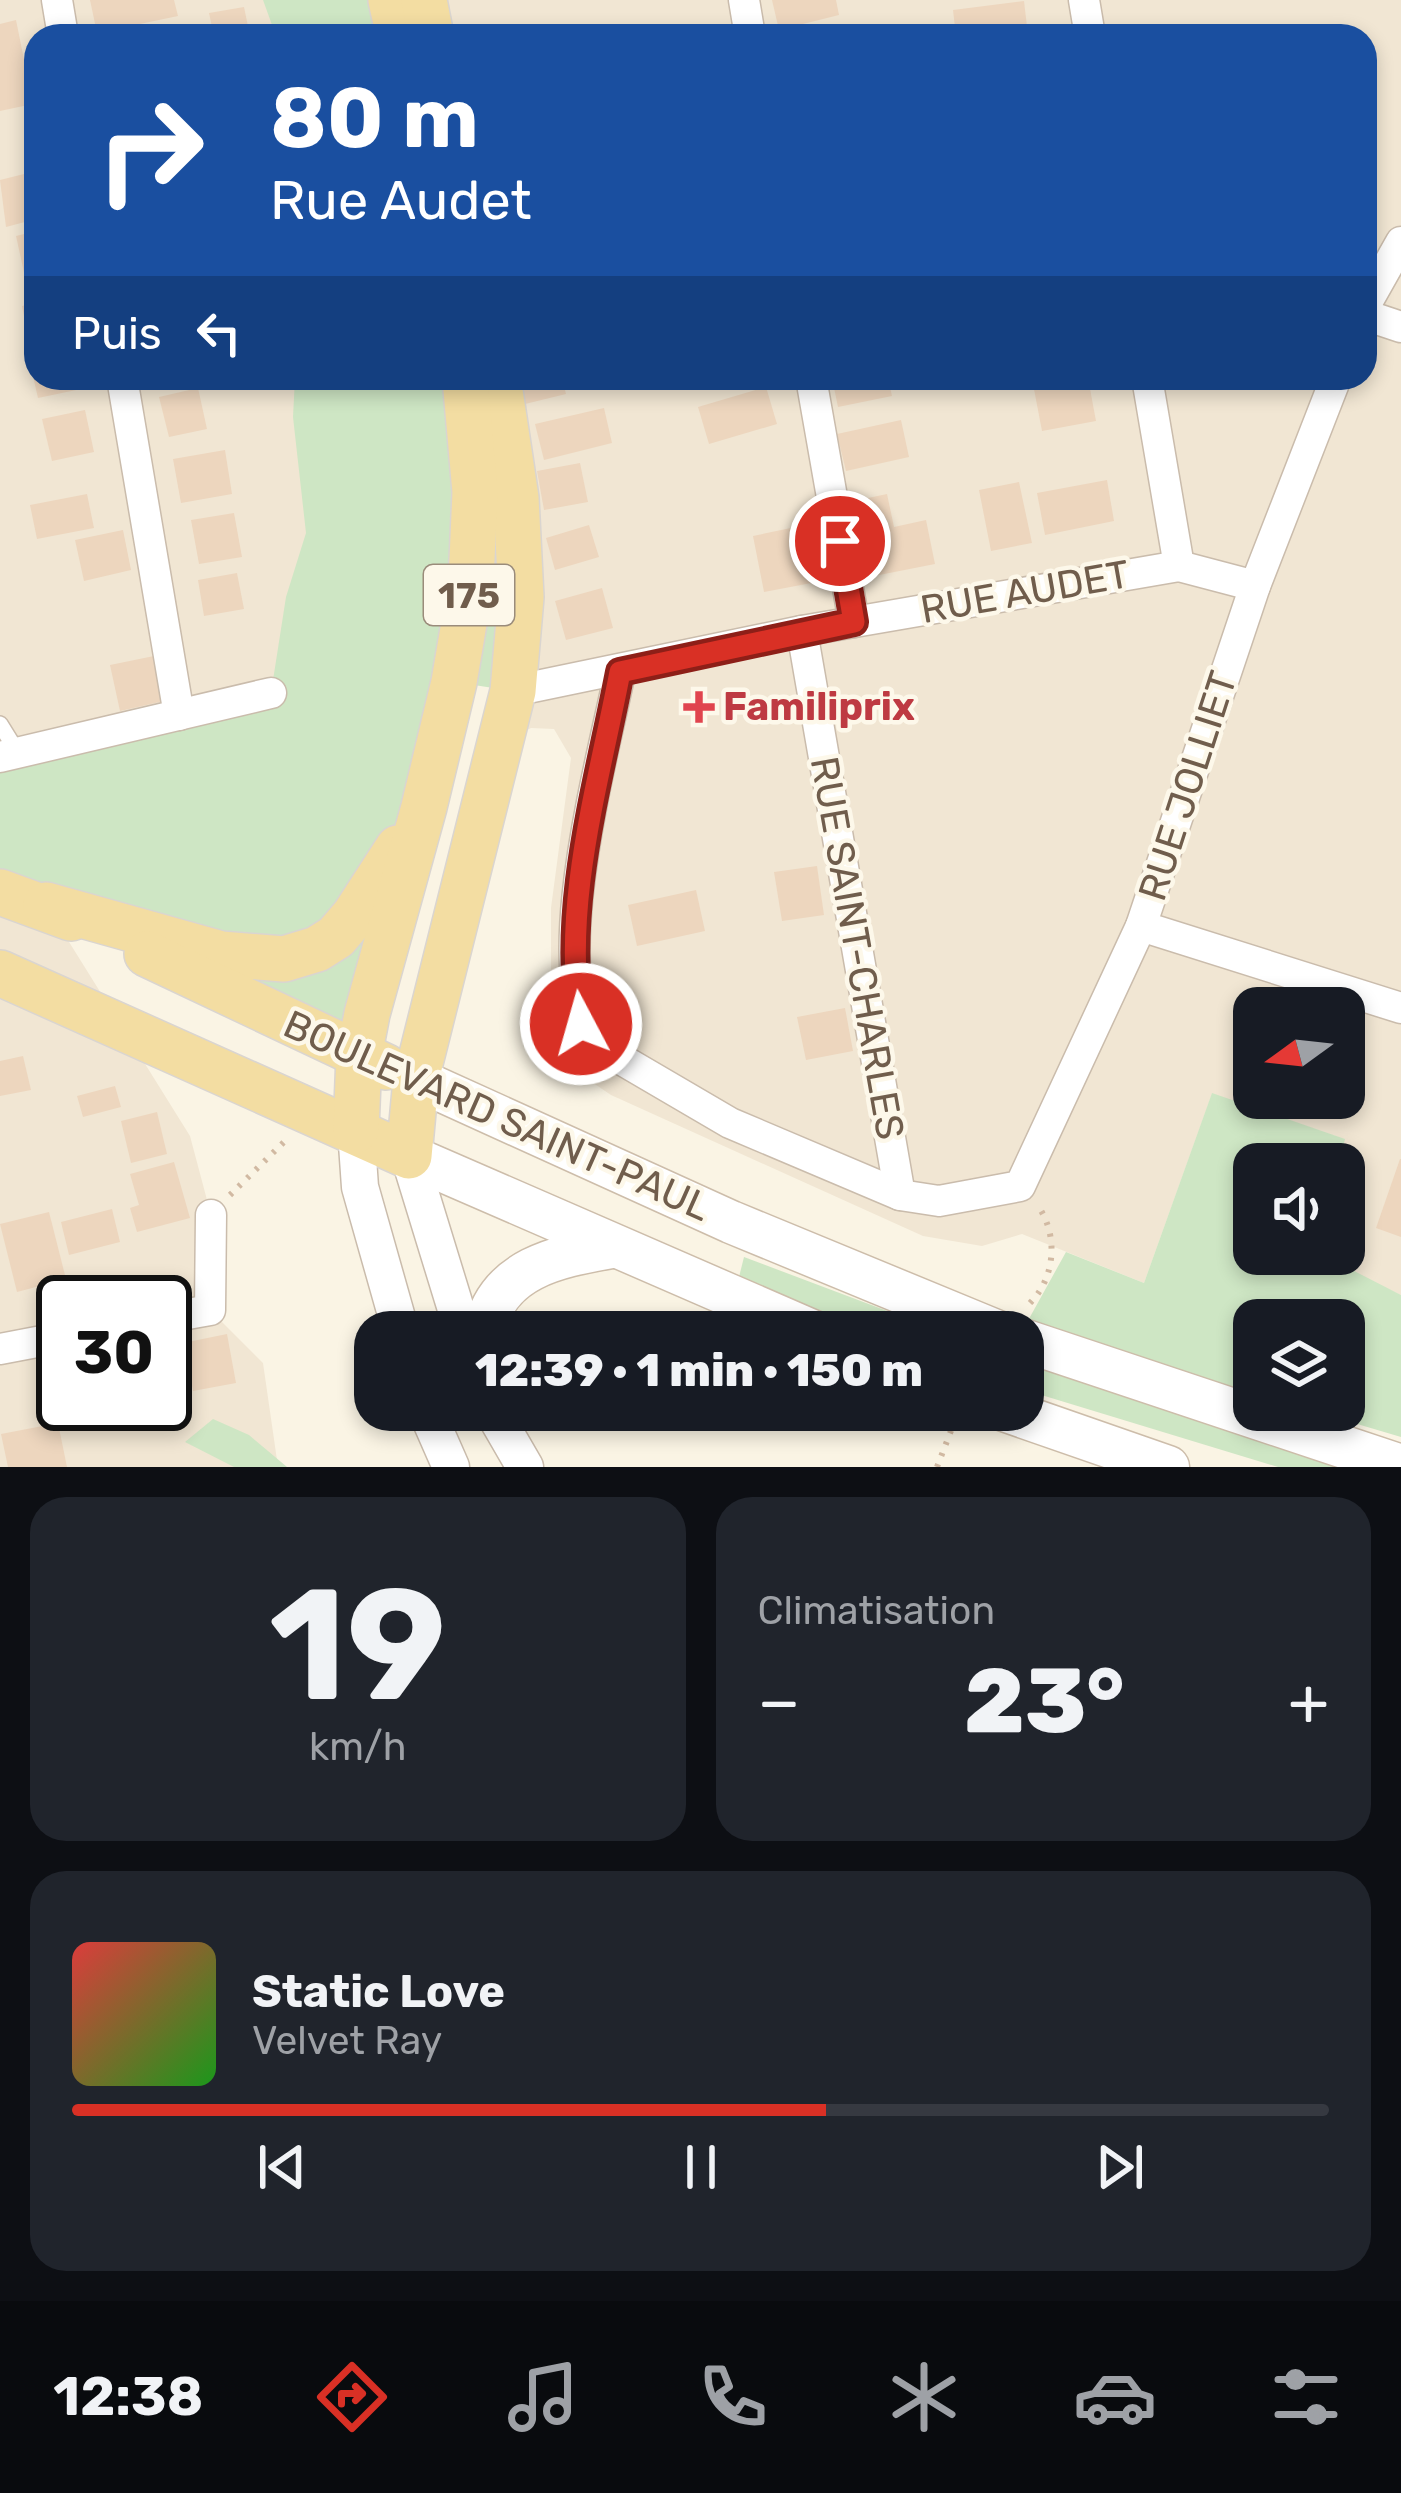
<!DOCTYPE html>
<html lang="fr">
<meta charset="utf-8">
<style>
body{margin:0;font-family:Rubik,sans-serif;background:#20242c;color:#f1f3f6;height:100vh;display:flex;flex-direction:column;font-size:45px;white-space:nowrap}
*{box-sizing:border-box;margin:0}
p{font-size:39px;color:#9ea1a6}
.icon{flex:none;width:66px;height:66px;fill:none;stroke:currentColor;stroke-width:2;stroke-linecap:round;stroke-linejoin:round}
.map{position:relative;height:1467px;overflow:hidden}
.panel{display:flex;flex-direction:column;gap:30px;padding:30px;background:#0d0f14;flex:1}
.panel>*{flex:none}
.banner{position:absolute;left:24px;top:24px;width:1353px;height:366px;border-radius:36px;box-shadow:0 6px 18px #0003;background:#1a4fa0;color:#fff;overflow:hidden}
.needle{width:78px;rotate:255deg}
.controls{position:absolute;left:1233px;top:987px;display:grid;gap:24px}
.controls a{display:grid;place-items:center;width:132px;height:132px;border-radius:24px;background:#171b24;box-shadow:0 6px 18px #0003;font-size:60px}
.speed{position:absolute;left:36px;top:1275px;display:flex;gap:24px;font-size:60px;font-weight:700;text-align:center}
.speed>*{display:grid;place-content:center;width:156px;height:156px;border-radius:50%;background:#171b24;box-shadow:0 6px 18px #0003;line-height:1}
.speed .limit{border:6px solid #111;border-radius:18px;background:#fff;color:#111}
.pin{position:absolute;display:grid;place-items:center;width:102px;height:102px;color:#fff;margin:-51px;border:6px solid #fff;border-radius:50%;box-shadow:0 3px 12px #0007}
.me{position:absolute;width:132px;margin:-66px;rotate:354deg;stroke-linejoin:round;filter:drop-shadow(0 0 9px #0008)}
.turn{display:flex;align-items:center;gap:42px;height:252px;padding:0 48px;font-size:54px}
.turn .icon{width:156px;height:156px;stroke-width:2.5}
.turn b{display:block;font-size:84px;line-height:102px}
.then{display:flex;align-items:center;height:114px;padding:0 48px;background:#0003;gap:24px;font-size:45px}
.big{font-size:90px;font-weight:800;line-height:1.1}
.panel .widget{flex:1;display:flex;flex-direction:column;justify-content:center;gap:18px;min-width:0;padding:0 42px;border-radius:36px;background:#20242c}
.panel .dial{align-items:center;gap:0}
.dial b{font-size:156px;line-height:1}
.song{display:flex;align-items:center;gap:36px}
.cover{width:144px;height:144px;border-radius:18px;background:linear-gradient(135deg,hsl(0 70% 55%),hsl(120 70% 35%))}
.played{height:12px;border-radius:6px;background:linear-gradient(90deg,#d93025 60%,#363941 60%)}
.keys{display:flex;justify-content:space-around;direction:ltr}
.heat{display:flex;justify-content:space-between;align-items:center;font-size:66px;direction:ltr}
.panel .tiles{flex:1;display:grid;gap:30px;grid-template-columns:1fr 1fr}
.widget:last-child{grid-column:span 2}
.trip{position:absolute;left:354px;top:1311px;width:690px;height:120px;border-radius:36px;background:#171b24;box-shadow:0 6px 18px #0003;font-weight:800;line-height:120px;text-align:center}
.menu{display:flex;height:192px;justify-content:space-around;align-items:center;background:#090b0e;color:#9ea1a6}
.menu .icon{width:84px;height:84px}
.menu .active{color:#d93025}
.menu b{font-size:54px;color:#f1f3f6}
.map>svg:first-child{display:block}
.residential{fill:#f1e6d3;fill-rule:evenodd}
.green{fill:#cee6c4}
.building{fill:#edd6be}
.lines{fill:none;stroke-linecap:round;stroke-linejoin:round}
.service-casing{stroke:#cabcac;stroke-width:18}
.minor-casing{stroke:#cabcac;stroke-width:33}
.tertiary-casing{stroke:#cabcac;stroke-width:39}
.secondary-casing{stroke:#cdbdaa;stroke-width:45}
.primary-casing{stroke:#dad5d0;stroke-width:48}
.path{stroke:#d1b9a2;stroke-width:6;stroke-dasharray:3 9;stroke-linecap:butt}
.service{stroke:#fff;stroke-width:15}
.minor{stroke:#fff;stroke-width:30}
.tertiary{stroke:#fff;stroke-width:36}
.secondary{stroke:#fff;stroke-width:42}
.primary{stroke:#f3dda2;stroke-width:45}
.route-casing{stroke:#8d1f18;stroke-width:30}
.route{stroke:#d93025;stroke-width:21}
.health-dot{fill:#e0444e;stroke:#fdf8ea;stroke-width:4.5}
.labels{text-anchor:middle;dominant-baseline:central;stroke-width:9;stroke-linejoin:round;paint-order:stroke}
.shield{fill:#fdf8ea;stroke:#9a8c7b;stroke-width:3}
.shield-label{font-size:36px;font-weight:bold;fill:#705d4c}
.street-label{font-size:39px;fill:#705d4c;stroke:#fdf8ea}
.health-label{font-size:39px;font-weight:bold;fill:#be3a42;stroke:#fdf8ea;text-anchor:start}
</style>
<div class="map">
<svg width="1401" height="1467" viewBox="0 0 1401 1467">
<rect width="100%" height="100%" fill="#faf4e4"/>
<!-- residential -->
<g class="residential">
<polygon points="0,0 391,0 399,36 36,36 36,378 465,378 454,682 0,757"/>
<path d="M 424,0 L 1401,0 L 1401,1295 L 1320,1257 L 1344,1254 L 1344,1164 L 1339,1164 L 1344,1139 L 1212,1094 L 1144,1283 L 1022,1234 L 982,1246 L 923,1236 L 611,1095 L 577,1072 L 557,1040 L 551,995 L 551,908 L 571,758 L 554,729 L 531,728 L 519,734 L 498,378 L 1365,378 L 1365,36 L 431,36 ZM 1254,1008 L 1344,1008 L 1344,1098 L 1254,1098 Z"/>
<path d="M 0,892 L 46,905 L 190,1136 L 211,1215 L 210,1310 L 263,1363 L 278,1467 L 0,1467 ZM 63,1302 L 165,1302 L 165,1404 L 63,1404 Z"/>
</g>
<!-- green -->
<g class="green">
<polygon points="263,0 424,0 431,36 276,36"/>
<polygon points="295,378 498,378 513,691 454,682 359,1056 0,892 0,757 271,693 286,597 306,533 293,417"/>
<polygon points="1212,1093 1345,1139 1339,1164 1254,1164 1254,1254 1321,1254 1401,1295 1401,1437 1310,1410 1344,1410 1344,1320 1254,1320 1254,1394 1025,1326 1066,1252 1144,1283"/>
<polygon points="744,1257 943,1332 871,1332 739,1277"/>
<polygon points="1023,1358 1366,1467 1278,1467 1025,1390"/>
<polygon points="213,1419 249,1435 287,1467 234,1467 185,1442"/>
</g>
<!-- building -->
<g class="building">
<polygon points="90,0 174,0 178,16 97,33"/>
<polygon points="772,0 836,0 839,15 779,30"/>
<polygon points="1024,1 1028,35 956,36 953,10"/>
<polygon points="244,7 250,36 214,36 209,13"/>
<polygon points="16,20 33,104 0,111 0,24"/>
<polygon points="36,171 36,219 6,227 0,180"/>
<polygon points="36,231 36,275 25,277 16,236"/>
<polygon points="36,303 36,346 30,347 22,306"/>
<polygon points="36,357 36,378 79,378 81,389 38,398 29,359"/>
<polygon points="515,378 562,378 566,394 521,405"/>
<polygon points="832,378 888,378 892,396 838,407"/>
<polygon points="1066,378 1088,378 1096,421 1042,431 1033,384"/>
<polygon points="766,387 777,424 709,444 698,407"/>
<polygon points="198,388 207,429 169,437 159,397"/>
<polygon points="604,408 612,443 544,460 535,424"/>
<polygon points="85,410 94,452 52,461 42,419"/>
<polygon points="901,420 909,457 846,471 837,434"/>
<polygon points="225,450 232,494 181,503 173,459"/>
<polygon points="580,463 588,502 544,510 537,471"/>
<polygon points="1107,480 1114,521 1045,535 1037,493"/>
<polygon points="1019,482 1032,543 991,551 979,490"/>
<polygon points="87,494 94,528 37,539 30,505"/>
<polygon points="887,494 894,527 926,520 935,564 864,578 855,535 860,534 854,501"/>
<polygon points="234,513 242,557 199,564 191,520"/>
<polygon points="810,524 822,581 764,592 753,536"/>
<polygon points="589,525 599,557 555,570 546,538"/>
<polygon points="123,530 131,570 84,581 75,540"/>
<polygon points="237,573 244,609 204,616 198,580"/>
<polygon points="602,588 613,628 566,640 555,601"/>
<polygon points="154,656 164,701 120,711 110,665"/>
<polygon points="817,866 824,915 782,921 774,872"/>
<polygon points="696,890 705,931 637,946 628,905"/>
<polygon points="845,1008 853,1051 806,1060 797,1017"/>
<polygon points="23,1056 31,1090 0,1096 0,1061"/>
<polygon points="115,1086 121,1107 83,1117 77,1096"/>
<polygon points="157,1112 167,1154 131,1163 121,1121"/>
<polygon points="1400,1159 1401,1159 1401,1237 1376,1228"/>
<polygon points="174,1162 190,1218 137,1232 130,1208 139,1205 130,1174"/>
<polygon points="112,1209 120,1242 69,1255 61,1222"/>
<polygon points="49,1212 66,1279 17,1292 0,1224"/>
<polygon points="227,1334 236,1383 193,1391 183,1343"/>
<polygon points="175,1343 184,1393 165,1396 165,1345"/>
<polygon points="93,1404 136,1404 137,1411 97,1421"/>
<polygon points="58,1423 67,1467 8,1467 1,1434"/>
</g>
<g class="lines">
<defs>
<polyline id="service" points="0,724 18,753"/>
<g id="minor">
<polyline points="57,0 63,36"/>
<polyline points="744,0 750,36"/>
<polyline points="1084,0 1090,36"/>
<polyline points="1365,306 1401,242"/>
<polyline points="1365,315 1401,327"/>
<polyline points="122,378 179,715"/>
<polyline points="811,378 854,622"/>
<polyline points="1147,378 1179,566"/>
<polyline points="802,631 900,1195"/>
<path d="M 620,672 C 602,762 544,967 595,1044 L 730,1123 L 900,1195 L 939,1201 L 1020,1186 L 1141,926 L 1255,586 L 1336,378"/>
<polyline points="513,691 802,631 1179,566 1255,586"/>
<polyline points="0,757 271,693"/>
<polyline points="1141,926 1401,1008"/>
<polyline points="165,1318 210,1310 211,1215"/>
<polyline points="0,1349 63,1337"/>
</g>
<g id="tertiary">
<polyline points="356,1130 360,1187 401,1332"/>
<polyline points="409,1156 463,1332"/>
<polyline points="426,1410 451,1467"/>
<polyline points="492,1410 525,1467"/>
</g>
<g id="secondary">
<polyline points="416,1079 731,1222 998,1332"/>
<polyline points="409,1156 814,1332"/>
<path d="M 484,1332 C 497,1268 556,1257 611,1247"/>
<polyline points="1023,1340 1401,1466"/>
<polyline points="1004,1410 1168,1467"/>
</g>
<g id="primary">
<polyline points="391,0 399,36"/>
<polyline points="424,0 431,36"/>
<polyline points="0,892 71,918"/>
<polyline points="46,905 221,954 284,959 317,949 336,937 354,916 398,848"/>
<polyline points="147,954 386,1067"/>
<polyline points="0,973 409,1156 416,1079 513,691 521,597 516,498 498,378"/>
<polyline points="356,1130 359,1056 367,1014 424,807 454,682 471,582 475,492 465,378"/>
</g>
</defs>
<!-- service casing -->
<use href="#service" class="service-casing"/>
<!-- minor casing -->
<use href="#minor" class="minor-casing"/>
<!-- tertiary casing -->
<use href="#tertiary" class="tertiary-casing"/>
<!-- secondary casing -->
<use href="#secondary" class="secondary-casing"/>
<!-- primary casing -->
<use href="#primary" class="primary-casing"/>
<!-- path -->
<g class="path">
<polyline points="230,1195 285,1141"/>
<path d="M 1030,1303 C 1055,1278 1059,1236 1038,1206"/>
<polyline points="937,1467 959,1410"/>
</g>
<!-- service -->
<use href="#service" class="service"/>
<!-- minor -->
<use href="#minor" class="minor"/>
<!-- tertiary -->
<use href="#tertiary" class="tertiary"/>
<!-- secondary -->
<use href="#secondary" class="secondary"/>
<!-- primary -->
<use href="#primary" class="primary"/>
</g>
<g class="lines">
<defs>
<path id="route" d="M 581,1024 C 561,907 598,786 620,672 L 854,622 L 840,541"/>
</defs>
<!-- route casing -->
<use href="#route" class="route-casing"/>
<!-- route -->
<use href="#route" class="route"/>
</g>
<!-- markers -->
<path class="health-dot" d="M693 689h12v12h12v12h-12v12h-12v-12h-12v-12h12z"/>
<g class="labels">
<!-- shield labels -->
<rect class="shield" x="424" y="565" width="90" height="60" rx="9"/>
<g class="shield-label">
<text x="469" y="595">175</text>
</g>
<!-- street labels -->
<g class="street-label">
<text transform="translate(1025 592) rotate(-10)">RUE AUDET</text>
<text transform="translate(1188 786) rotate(-72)">RUE JOLLIET</text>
<text transform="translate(857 948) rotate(80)">RUE SAINT-CHARLES</text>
<text transform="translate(497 1116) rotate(24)">BOULEVARD SAINT-PAUL</text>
</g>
<!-- health labels -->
<g class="health-label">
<text x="723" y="707">Familiprix</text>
</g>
</g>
</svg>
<div class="controls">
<a><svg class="needle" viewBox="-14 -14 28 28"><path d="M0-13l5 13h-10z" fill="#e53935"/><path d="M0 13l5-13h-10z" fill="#9ea1a6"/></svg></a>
<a><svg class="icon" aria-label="sound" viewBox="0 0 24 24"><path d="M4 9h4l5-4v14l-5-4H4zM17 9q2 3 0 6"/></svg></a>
<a><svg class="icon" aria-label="layers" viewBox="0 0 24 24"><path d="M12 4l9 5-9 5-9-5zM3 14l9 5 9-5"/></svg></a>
</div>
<div class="speed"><div class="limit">30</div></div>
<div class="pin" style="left:840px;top:541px;background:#d93025"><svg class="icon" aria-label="arrive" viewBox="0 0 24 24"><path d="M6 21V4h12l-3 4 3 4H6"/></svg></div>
<svg class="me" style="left:581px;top:1024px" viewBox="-20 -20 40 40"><circle r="17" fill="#d93025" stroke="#fff" stroke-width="3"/><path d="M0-11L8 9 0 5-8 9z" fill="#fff"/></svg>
<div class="trip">12:39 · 1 min · 150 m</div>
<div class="banner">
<div class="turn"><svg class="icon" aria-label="right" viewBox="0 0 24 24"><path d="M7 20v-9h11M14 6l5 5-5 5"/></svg><div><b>80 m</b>Rue Audet</div></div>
<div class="then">Puis<svg class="icon" aria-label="left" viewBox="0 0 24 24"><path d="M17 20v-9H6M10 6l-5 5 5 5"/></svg></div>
</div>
</div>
<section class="panel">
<div class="tiles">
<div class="widget dial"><b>19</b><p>km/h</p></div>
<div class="widget"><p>Climatisation</p>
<div class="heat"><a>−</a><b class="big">23°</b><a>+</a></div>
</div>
<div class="widget">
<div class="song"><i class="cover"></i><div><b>Static Love</b><p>Velvet Ray</p></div></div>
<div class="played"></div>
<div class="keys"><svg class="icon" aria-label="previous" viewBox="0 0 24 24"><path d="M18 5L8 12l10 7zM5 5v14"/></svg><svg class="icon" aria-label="pause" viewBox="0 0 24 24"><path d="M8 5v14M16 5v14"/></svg><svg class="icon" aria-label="next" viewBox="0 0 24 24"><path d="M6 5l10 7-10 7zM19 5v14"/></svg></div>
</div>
</div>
</section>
<nav class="menu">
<b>12:38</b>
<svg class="icon active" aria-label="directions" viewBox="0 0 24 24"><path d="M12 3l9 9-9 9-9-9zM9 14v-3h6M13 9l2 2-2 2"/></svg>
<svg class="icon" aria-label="music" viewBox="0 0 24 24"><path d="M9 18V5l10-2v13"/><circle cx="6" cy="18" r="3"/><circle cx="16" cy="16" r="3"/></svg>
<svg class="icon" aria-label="phone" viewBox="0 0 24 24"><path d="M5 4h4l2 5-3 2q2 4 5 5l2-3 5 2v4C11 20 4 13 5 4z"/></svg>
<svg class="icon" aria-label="climate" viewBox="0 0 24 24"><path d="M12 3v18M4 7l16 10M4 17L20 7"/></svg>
<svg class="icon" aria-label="car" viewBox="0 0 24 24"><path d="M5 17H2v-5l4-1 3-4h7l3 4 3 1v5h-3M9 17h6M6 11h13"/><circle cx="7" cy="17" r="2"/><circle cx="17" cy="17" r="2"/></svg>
<svg class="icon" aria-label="filters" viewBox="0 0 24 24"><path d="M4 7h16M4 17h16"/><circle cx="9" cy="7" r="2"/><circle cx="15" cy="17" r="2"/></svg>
</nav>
